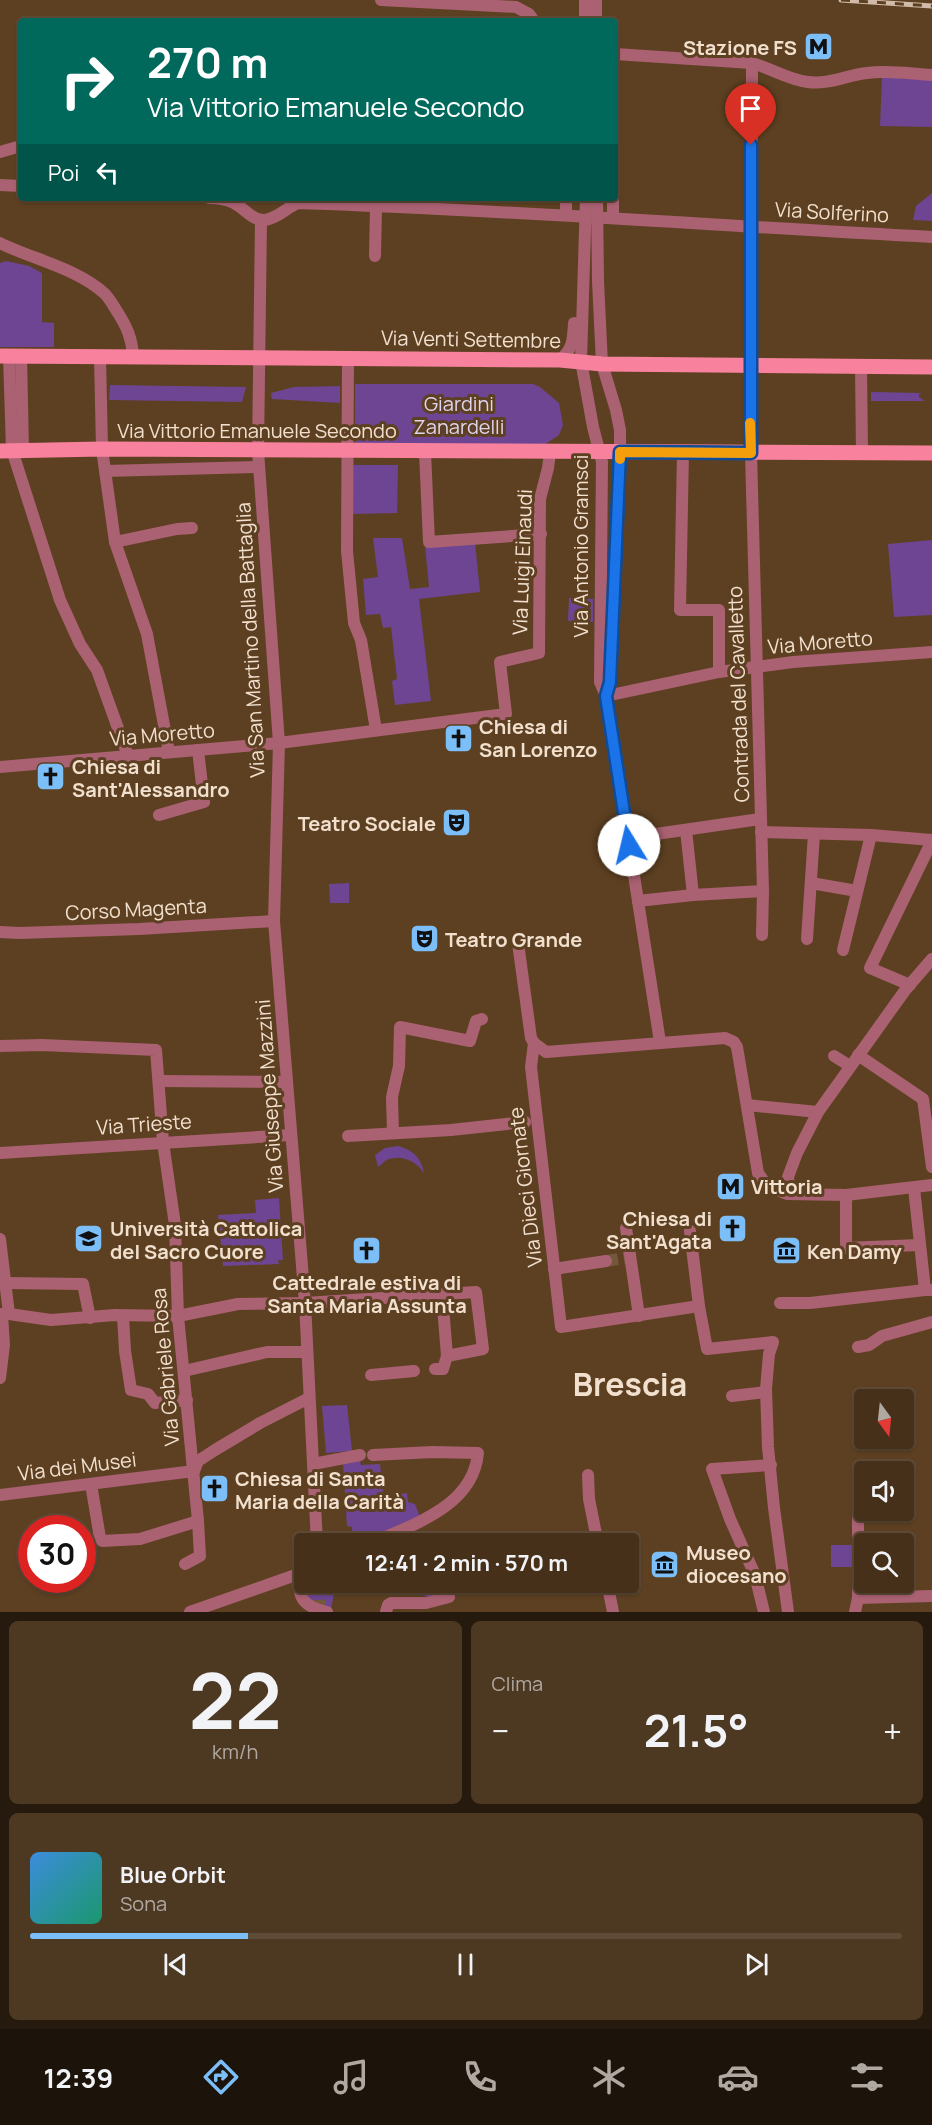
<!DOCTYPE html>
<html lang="it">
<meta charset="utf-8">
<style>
body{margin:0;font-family:Manrope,sans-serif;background:#4d3822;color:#f1f3f6;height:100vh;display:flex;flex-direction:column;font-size:22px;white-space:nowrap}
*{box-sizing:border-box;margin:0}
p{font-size:20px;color:#b0a9a2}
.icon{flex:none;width:33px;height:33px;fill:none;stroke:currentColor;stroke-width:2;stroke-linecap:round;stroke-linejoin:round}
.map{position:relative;height:1612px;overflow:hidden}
.sheet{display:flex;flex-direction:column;gap:9px;padding:9px;background:#261a0e;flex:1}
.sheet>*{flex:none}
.banner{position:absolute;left:18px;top:18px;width:600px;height:183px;border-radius:6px;box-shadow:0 2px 4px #0004,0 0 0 2px #5e4b38;background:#00695c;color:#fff;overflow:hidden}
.needle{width:39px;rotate:165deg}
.tools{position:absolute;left:854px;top:1389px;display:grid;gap:12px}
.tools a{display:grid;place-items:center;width:60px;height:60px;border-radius:6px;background:#463019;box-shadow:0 2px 4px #0004,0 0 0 2px #5e4b38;font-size:30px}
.speed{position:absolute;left:18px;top:1515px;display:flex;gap:12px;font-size:30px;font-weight:700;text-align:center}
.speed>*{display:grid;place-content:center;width:78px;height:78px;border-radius:50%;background:#463019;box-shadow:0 2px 4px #0004,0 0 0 2px #5e4b38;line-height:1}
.speed .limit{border:9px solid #d22;background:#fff;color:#111}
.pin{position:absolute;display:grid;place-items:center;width:51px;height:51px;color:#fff;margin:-62px -26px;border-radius:50% 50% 50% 0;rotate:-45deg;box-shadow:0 0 6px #0007}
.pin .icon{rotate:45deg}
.me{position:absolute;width:66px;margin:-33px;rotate:351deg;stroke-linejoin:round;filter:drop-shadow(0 0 4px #0008)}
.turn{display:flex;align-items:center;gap:21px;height:126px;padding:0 30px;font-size:27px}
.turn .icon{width:78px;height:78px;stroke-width:2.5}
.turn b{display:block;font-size:42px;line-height:51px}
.then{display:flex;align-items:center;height:57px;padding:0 30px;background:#0003;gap:12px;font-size:22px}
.big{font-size:45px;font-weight:700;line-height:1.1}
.sheet .widget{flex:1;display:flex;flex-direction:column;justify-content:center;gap:9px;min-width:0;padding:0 21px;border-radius:9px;background:#4d3822}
.sheet .dial{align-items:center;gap:0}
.dial b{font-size:78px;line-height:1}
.song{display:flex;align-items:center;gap:18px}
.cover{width:72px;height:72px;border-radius:9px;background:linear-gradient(135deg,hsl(210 70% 55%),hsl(160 70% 35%))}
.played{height:6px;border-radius:3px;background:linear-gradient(90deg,#7bbef8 25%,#5e4b38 25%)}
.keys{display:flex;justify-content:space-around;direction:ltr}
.heat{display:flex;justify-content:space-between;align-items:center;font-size:33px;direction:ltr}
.sheet .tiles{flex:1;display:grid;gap:9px;grid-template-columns:1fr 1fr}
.widget:last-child{grid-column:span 2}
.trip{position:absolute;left:294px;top:1533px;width:345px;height:60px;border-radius:6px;background:#463019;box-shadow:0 2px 4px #0004,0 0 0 2px #5e4b38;font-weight:700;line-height:60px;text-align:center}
.tabs{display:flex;height:96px;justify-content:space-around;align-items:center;background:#1c130a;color:#b0a9a2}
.tabs .icon{width:42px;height:42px}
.tabs .selected{color:#7bbef8}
.tabs b{font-size:27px;color:#f1f3f6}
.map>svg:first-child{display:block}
.green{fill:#6d4592}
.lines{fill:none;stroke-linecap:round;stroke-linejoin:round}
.minor-tunnel{stroke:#73583b;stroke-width:12;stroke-dasharray:12 6;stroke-linecap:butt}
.minor{stroke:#aa6172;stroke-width:12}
.major{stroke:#f8829e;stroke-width:15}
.rail-casing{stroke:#cfbba7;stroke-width:5}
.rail{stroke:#5d4021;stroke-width:3;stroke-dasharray:9;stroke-linecap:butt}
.route-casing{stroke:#114b97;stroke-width:15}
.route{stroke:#1a73e8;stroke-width:10}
.slow{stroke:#f59e0b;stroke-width:10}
.labels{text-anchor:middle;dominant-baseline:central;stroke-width:6;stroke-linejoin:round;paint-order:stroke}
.poi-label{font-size:20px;font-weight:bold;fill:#f2e0cf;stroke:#5d4021;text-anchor:start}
.street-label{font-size:20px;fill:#f2e0cf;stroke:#5d4021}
.park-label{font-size:20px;fill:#dfd4ed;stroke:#5d4021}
.town-label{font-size:32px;font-weight:bold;fill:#f2e0cf;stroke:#5d4021}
</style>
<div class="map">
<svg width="932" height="1612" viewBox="0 0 932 1612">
<rect width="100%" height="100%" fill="#5d4021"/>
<!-- green -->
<g class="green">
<polygon points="882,77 932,80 932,127 880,126"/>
<polygon points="932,193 932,221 913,220 916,206"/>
<polygon points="6,261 29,266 42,273 42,322 54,323 54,347 0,347 0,263"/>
<polygon points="355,384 533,384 540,387 559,403 563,425 559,435 544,445 355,445"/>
<polygon points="110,385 246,387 242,402 109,400"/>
<polygon points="340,386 340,403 272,399 271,393 294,387"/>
<polygon points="871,392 922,393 919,394 919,397 925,401 871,401"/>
<polygon points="353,465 398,465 397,513 353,514"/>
<polygon points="373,538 402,538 410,589 429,587 425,546 475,542 480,592 419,599 431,701 395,705 392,681 397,679 391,627 383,628 380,614 366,615 363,579 378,577"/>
<polygon points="932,540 932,615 894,617 888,544"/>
<polygon points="569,598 593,599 593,622 568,621"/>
<polygon points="349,883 349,903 330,903 329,884"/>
<path d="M 398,1146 C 413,1150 422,1158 424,1174 C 418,1161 399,1153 385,1161 C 383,1163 381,1165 378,1167 L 375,1155 L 385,1148 Z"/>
<polygon points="279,1198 283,1260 278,1260 279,1264 223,1266 218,1215 256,1213 255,1200"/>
<polygon points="347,1405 352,1451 326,1453 322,1406"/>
<polygon points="360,1460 361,1465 380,1464 384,1504 398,1504 397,1497 400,1497 400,1494 407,1493 408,1502 415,1504 420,1517 364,1543 353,1543 352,1527 347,1526 343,1462"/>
<rect x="831" y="1545" width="27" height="22"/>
<polygon points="304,1577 304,1582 336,1583 331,1609 312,1605 301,1580"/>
<polygon points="402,1583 456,1583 458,1590 430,1597 405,1591"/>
</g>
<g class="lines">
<!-- minor-tunnel -->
<g class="minor-tunnel">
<polyline points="606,1261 625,1258"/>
<polyline points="318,1582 320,1612"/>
</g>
<!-- minor -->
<g class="minor">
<polyline points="381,0 516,7 529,14 534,21"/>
<polyline points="585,0 585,21"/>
<polyline points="596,0 596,21"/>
<path d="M 615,54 L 752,63 C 771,68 788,80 808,82 C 829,85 847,75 867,73 C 888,70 911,74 932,75"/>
<polyline points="752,63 751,453 763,891 762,935"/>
<polyline points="0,152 21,146"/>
<polyline points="0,185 21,186"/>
<path d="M 209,198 C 217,198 225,199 232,202 C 246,208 253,224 269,219 C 280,216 288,207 298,203 C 510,210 721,226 932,237"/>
<polyline points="566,198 566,215"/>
<polyline points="586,198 581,361 593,427 602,462 600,682 606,696 660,1042"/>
<polyline points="597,198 598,281 602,364 616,410 620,430 620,462 611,682 606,696"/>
<polyline points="613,218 613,198"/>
<polyline points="261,220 258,451 279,743 274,921 305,1303 317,1544"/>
<path d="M 0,243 C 32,259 79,269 105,294 C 110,299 114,307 118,313 C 127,327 132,339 133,356"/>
<polyline points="375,256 376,206"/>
<polyline points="9,356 12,450 60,600 80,644 97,670 128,756"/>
<polyline points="21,356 23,450"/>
<polyline points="100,357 102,449 115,542 147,634 169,752"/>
<polyline points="348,358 347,551 354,623 361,640 376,730"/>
<path d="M 560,360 C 573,349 573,340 574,323"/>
<polyline points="861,366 862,453"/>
<polyline points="425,452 429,542 541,534"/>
<polyline points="683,452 680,610 719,610 719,672"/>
<polyline points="105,471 259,467"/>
<polyline points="115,542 177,529 192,528"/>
<polyline points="606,696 719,672 793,662 932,652"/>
<polyline points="0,767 279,743 506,714 500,662 539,653 540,499 548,468 550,453"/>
<polyline points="159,815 204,802 198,750"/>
<polyline points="686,830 693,895"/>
<polyline points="761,832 871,835 932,840"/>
<polyline points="628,838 760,819"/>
<polyline points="811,883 857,891"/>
<polyline points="638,901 693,895 763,891"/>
<polyline points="0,932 19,933 139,929 274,921"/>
<polyline points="807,939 814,834"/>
<polyline points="518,943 531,1038 534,1043 546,1052 725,1038 734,1042 737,1047 758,1173 767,1186 787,1194 846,1195 932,1185"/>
<polyline points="843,950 871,835"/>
<polyline points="910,985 870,968 932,841"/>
<polyline points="534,1043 531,1067 561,1327 699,1306"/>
<polyline points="0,1046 42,1045 156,1050 163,1142 175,1225 178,1316 198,1521 200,1556 185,1564"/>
<polyline points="858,1055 923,1099 932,1167"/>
<polyline points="834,1056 850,1066"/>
<polyline points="160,1081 287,1082"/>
<polyline points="747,1105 818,1112"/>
<polyline points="393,1133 392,1097 399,1066 400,1027 470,1041 476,1021 482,1019"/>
<polyline points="348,1136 451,1130 525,1122"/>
<polyline points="0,1153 291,1135"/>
<polyline points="914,1188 925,1290 932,1290"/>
<polyline points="794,1194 789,1188 788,1177 797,1153 818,1112 906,989 932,959"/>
<polyline points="846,1195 846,1248 919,1245"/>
<polyline points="626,1228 639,1316"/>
<polyline points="690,1231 699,1306 707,1349 773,1342 769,1354 766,1389 768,1447 774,1508 788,1612"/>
<polyline points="0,1239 9,1314"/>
<polyline points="554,1269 606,1261"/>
<polyline points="5,1283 83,1284 90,1318"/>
<polyline points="780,1303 810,1303 925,1290"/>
<polyline points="0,1314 9,1314 51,1320 115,1315 178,1316 238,1304 305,1303 476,1292 483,1349 447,1356"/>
<polyline points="123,1316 125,1351 131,1390 148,1394 155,1403 187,1400"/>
<polyline points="858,1347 869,1345 882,1336 932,1322"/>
<polyline points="435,1369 443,1369 447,1356 442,1294"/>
<polyline points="184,1371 267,1352 307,1352"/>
<polyline points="371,1375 414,1371"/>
<polyline points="0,1378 4,1345 2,1314"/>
<polyline points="732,1396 766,1392"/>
<polyline points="313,1464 360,1455"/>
<polyline points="194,1471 198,1461 215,1450 260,1423 309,1398"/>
<polyline points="588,1475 589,1499 598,1544"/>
<polyline points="91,1484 100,1538 102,1541 140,1539 198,1521"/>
<polyline points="0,1495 194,1471"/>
<path d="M 370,1544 C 413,1524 473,1507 478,1453 L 433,1452 L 373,1455"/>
<path d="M 298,1574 C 299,1599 302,1606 327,1612"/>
<polyline points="607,1582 613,1612"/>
<polyline points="858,1598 932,1596"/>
<polyline points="190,1612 304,1572"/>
<polyline points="386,1612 388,1605 391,1603 426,1603 449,1597"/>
<polyline points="764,1612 755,1575 730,1519 712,1469 771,1465"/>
<polyline points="855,1612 858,1598 858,1493"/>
</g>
<!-- major -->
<g class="major">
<polyline points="0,356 560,360 602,364 932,367"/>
<polyline points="0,451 102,449 932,453"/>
</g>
<defs>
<polyline id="rail" points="841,0 932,6"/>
</defs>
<!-- rail casing -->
<use href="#rail" class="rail-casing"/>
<!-- rail -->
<use href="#rail" class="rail"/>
</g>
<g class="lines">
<defs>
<polyline id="route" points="629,845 606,696 610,682 620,452 751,453 751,145"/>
</defs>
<!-- route casing -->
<use href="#route" class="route-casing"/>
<!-- route -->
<use href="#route" class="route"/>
<!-- slow -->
<polyline class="slow" points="620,459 620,452 751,453 750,423"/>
</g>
<!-- icons -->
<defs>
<symbol id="metro-square" viewBox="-11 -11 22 22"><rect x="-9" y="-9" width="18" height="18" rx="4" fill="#7bbef8" stroke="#5d4021"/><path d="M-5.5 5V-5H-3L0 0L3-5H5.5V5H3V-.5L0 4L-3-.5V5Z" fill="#111"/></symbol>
<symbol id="church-square" viewBox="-11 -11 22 22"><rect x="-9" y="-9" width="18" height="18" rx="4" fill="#7bbef8" stroke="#5d4021"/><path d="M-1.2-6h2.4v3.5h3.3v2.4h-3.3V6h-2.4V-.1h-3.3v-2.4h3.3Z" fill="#111"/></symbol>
<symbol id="theatre-square" viewBox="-11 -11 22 22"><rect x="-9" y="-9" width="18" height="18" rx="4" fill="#7bbef8" stroke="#5d4021"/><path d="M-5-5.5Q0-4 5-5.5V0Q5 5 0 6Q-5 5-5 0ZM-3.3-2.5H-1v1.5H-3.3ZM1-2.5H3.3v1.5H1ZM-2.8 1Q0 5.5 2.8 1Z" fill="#111"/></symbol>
<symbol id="university-square" viewBox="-11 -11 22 22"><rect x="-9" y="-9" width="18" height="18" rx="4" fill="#7bbef8" stroke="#5d4021"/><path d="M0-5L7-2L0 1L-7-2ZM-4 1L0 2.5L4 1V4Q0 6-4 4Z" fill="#111"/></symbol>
<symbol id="museum-square" viewBox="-11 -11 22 22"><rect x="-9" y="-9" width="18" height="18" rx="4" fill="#7bbef8" stroke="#5d4021"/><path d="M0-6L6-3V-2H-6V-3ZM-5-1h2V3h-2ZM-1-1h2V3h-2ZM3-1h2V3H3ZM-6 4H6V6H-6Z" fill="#111"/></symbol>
</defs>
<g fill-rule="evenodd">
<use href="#metro-square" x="802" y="30" width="33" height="33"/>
<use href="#church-square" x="442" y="722" width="33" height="33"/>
<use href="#church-square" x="34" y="760" width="33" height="33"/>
<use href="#theatre-square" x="440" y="806" width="33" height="33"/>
<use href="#theatre-square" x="408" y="922" width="33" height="33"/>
<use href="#metro-square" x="714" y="1170" width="33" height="33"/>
<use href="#church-square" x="716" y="1212" width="33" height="33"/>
<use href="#university-square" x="72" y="1222" width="33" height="33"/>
<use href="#church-square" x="350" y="1234" width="33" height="33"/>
<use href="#museum-square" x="770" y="1234" width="33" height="33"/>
<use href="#church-square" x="198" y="1472" width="33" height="33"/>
<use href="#museum-square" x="648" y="1548" width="33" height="33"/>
</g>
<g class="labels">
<!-- poi labels -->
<g class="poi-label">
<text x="797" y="47" text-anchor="end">Stazione FS</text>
<text x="479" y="726">Chiesa di<tspan x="479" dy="23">San Lorenzo</tspan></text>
<text x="72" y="766">Chiesa di<tspan x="72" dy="23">Sant'Alessandro</tspan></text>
<text x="436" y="823" text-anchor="end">Teatro Sociale</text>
<text x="445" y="939">Teatro Grande</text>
<text x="751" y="1186">Vittoria</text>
<text x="712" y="1218" text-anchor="end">Chiesa di<tspan x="712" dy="23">Sant'Agata</tspan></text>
<text x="110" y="1228">Università Cattolica<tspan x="110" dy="23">del Sacro Cuore</tspan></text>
<text x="807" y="1251">Ken Damy</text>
<text x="367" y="1282" text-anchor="middle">Cattedrale estiva di<tspan x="367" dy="23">Santa Maria Assunta</tspan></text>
<text x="235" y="1478">Chiesa di Santa<tspan x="235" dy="23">Maria della Carità</tspan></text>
<text x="686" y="1552">Museo<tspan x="686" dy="23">diocesano</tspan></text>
</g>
<!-- street labels -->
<g class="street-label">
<text transform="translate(832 212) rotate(3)">Via Solferino</text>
<text transform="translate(471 339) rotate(1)">Via Venti Settembre</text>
<text x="257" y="430">Via Vittorio Emanuele Secondo</text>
<text transform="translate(580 546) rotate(-90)">Via Antonio Gramsci</text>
<text transform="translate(522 562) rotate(-88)">Via Luigi Einaudi</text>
<text transform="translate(250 640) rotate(-93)">Via San Martino della Battaglia</text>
<text transform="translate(820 642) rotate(-5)">Via Moretto</text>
<text transform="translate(738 694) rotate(-92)">Contrada del Cavalletto</text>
<text transform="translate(162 734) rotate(-5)">Via Moretto</text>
<text transform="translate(136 909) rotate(-3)">Corso Magenta</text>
<text transform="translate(269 1096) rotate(-94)">Via Giuseppe Mazzini</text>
<text transform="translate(144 1124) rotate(-4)">Via Trieste</text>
<text transform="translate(525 1187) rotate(-97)">Via Dieci Giornate</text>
<text transform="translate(165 1367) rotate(-95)">Via Gabriele Rosa</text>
<text transform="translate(77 1466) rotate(-7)">Via dei Musei</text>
</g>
<!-- park labels -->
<g class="park-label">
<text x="459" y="403">Giardini<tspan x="459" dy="23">Zanardelli</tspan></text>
</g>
<!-- town labels -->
<g class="town-label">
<text x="630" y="1384">Brescia</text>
</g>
</g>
</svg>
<div class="tools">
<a><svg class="needle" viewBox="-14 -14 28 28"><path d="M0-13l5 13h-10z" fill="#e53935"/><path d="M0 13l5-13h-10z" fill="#b0a9a2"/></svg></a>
<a><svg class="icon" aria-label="sound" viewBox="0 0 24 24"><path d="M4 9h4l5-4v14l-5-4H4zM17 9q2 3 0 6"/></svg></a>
<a><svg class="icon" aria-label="search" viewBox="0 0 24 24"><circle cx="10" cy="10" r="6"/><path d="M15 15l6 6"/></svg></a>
</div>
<div class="speed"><div class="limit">30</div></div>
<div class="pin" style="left:751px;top:145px;background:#d93025"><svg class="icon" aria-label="arrive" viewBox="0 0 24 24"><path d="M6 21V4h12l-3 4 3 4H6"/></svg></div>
<svg class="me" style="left:629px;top:845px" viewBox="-20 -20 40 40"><circle r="19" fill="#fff"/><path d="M0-13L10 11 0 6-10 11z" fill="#1a73e8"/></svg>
<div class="trip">12:41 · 2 min · 570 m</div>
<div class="banner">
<div class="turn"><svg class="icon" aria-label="right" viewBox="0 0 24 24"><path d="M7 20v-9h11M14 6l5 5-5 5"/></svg><div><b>270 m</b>Via Vittorio Emanuele Secondo</div></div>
<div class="then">Poi<svg class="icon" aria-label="left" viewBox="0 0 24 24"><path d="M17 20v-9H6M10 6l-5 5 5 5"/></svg></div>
</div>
</div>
<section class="sheet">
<div class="tiles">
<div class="widget dial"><b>22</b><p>km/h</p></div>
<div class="widget"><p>Clima</p>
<div class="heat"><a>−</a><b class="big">21.5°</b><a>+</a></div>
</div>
<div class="widget">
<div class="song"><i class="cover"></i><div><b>Blue Orbit</b><p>Sona</p></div></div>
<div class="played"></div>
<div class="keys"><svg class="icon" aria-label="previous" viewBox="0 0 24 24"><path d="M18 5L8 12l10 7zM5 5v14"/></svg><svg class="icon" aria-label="pause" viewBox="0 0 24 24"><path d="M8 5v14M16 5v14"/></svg><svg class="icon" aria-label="next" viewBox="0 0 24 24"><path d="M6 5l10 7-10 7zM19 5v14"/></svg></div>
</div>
</div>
</section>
<nav class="tabs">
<b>12:39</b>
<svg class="icon selected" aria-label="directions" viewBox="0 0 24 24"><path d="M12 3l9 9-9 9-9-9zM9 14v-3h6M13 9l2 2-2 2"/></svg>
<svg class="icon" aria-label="music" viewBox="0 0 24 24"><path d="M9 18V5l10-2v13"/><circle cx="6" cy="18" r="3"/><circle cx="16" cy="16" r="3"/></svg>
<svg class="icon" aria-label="phone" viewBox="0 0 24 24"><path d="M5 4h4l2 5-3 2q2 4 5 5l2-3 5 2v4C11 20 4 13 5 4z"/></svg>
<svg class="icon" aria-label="climate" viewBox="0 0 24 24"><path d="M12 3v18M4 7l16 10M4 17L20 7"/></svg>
<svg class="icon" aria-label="car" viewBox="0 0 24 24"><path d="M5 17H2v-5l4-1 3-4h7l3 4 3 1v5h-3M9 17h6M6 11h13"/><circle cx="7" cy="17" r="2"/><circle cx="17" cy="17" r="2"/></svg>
<svg class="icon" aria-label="filters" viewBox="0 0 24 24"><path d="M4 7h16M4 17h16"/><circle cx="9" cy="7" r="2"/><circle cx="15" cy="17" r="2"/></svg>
</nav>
